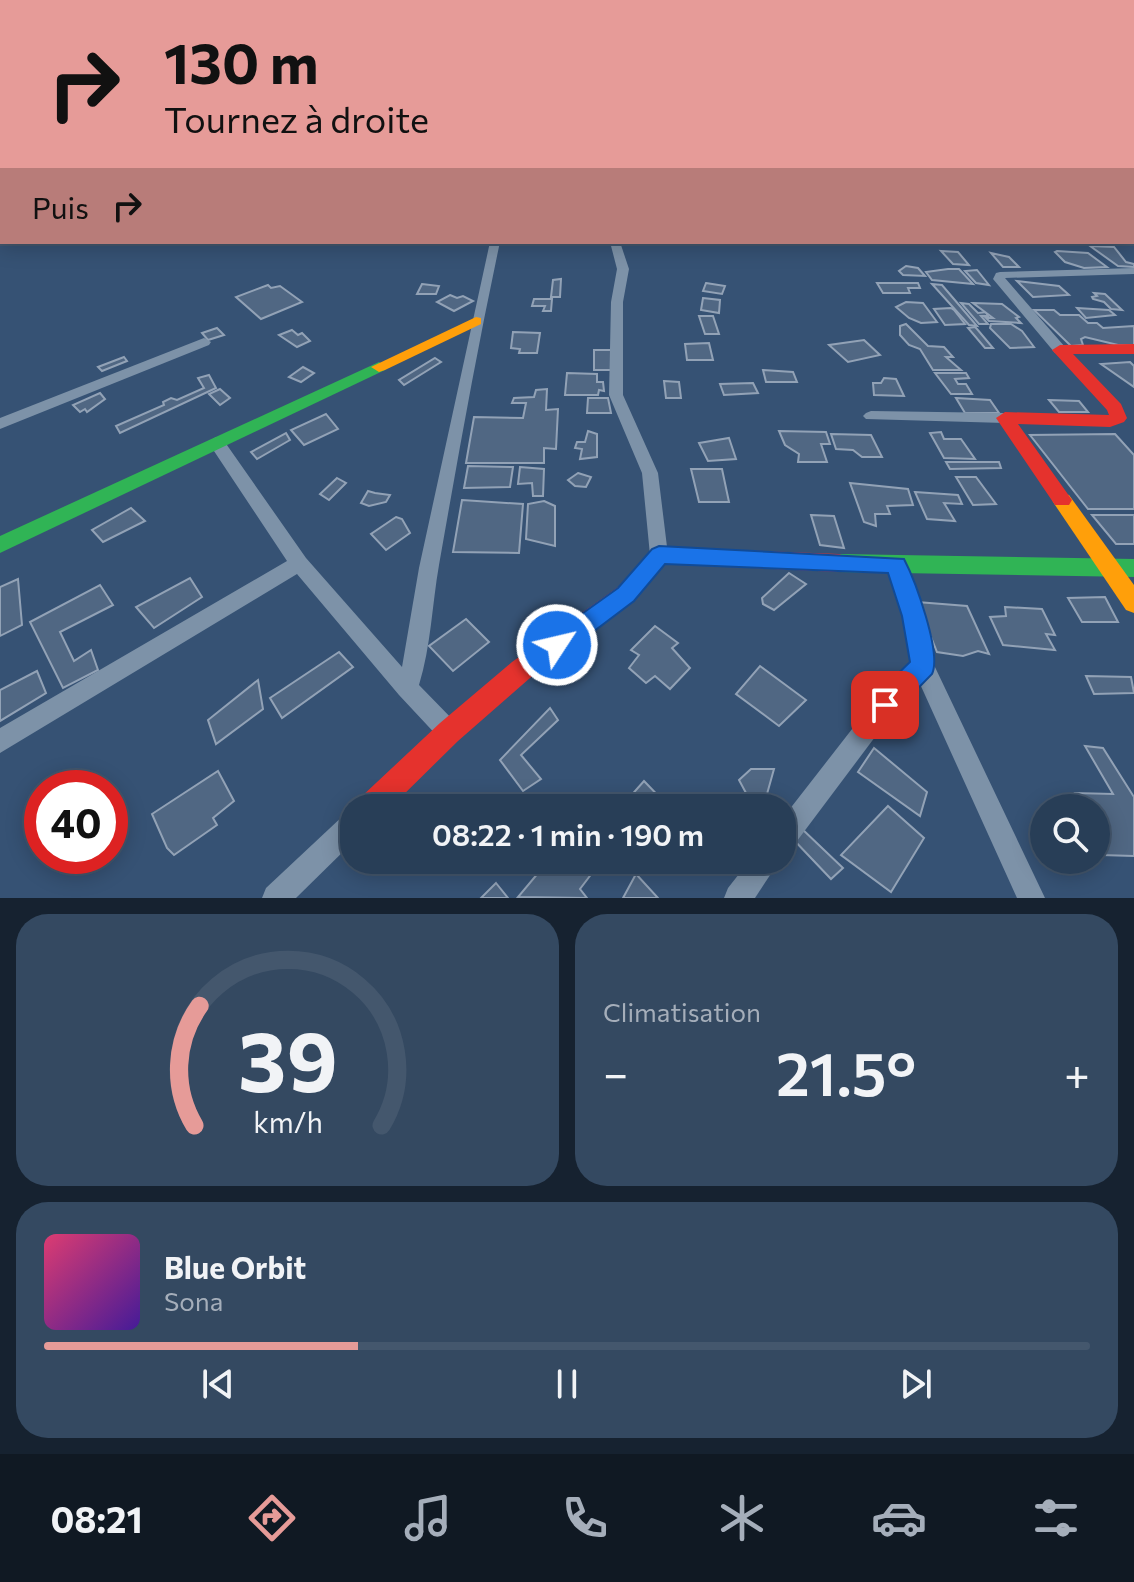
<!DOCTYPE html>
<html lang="fr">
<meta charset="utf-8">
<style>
body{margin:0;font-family:Commissioner,sans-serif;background:#344961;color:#f1f3f6;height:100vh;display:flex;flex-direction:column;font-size:30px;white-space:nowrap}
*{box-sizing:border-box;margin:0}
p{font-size:26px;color:#a5aeba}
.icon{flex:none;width:44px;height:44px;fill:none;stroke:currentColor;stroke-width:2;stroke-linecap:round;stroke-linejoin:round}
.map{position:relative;height:898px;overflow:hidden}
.sheet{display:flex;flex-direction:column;gap:16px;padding:16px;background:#162230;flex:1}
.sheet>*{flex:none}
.top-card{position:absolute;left:0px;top:0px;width:1134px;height:244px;box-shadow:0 4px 20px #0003,0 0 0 2px #44576d;background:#e69b98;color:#111;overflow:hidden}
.tools{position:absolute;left:1030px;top:794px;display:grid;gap:16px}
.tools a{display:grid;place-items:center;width:80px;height:80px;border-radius:50%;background:#283e57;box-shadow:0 4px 20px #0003,0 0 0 2px #44576d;font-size:40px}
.speed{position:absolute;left:24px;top:770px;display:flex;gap:16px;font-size:40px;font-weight:700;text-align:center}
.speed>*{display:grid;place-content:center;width:104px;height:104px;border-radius:50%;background:#283e57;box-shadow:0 4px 20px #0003,0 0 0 2px #44576d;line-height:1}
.speed .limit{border:12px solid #d22;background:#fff;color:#111}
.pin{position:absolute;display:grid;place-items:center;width:68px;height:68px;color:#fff;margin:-34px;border-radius:16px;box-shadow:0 4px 12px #0006}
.me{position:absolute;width:88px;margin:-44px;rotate:55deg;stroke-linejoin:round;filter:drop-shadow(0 0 6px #0008)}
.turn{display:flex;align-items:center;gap:28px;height:168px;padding:0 32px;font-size:36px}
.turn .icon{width:104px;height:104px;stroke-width:2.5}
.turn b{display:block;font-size:56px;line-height:68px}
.then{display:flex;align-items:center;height:76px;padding:0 32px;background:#0003;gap:16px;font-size:30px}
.big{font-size:60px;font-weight:600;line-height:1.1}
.sheet .widget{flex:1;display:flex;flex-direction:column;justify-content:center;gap:12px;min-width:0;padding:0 28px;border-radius:32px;background:#344961}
.sheet .dial{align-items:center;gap:0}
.dial svg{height:208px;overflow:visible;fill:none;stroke:#44576d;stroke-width:7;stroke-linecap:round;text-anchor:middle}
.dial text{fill:#f1f3f6;stroke:none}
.song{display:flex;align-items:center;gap:24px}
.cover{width:96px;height:96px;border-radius:12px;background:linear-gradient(135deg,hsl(340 70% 55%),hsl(260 70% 35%))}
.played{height:8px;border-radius:4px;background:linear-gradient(90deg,#e69b98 30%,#44576d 30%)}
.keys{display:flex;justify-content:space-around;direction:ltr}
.heat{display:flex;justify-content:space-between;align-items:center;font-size:44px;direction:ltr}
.sheet .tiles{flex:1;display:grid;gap:16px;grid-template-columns:1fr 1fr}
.widget:last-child{grid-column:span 2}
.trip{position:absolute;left:340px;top:794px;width:456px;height:80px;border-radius:32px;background:#283e57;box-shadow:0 4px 20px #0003,0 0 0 2px #44576d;font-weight:600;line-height:80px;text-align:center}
.dock{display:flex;height:128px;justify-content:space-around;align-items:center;background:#101923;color:#a5aeba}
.dock .icon{width:56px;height:56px}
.dock .on{color:#e69b98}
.dock b{font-size:36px;color:#f1f3f6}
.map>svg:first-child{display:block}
.building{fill:#506783;stroke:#92a2b6;stroke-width:2}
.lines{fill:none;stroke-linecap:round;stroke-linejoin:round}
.street{fill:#7d92a8;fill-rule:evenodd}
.fast{fill:#30b455;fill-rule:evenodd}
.slow{fill:#ff9f0a;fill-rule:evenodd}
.jam{fill:#e5322d;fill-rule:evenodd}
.route{fill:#1a73e8;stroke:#114b97;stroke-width:2}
</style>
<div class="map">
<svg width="1134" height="898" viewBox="0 0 1134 898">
<rect width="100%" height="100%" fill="#365274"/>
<!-- building -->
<g class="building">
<polygon points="1090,246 1114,247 1126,262 1134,264 1134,267 1118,266"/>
<polygon points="941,251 958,252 969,265 953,264"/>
<polygon points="1057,251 1088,253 1107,267 1084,268 1065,262 1055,252"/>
<polygon points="991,253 1009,257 1019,267 1003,267"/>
<polygon points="906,266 918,268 925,276 903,275 899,271"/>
<polygon points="948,269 959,269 973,284 932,280 926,272"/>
<polygon points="977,270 989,285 976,283 965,271"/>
<polygon points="561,279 560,297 551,297 553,280"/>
<polygon points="1017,281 1059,286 1069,295 1033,297"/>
<polygon points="706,283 725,286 722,294 703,291"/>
<polygon points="877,283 918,283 920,288 908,288 910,293 883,293"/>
<polygon points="422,284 439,286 436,294 417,294"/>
<polygon points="932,284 942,285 977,326 969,325"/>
<polygon points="268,285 271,288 280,286 302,302 261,319 236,297"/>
<polygon points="1094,293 1105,294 1122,310 1111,309 1104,302 1093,299 1092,297 1097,296"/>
<polygon points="450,295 457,298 463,296 473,301 454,311 437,302"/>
<polygon points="703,298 720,300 719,313 701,310"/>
<polygon points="534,299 552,299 551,311 543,311 545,306 532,306"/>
<polygon points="906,302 923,303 937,322 921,323 909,318 896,307"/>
<polygon points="961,303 969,304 978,313 986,312 988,316 981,316 988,324 979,324"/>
<polygon points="973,303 1002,304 1019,317 1016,318 1021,323 989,321 986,318 993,318"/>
<polygon points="951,308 954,310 965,324 945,325 934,309"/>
<polygon points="1077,308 1109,310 1115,315 1086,318"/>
<polygon points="1034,310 1054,310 1060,315 1079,315 1088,323 1097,323 1103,328 1134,326 1134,345 1118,345 1085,337 1081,339 1083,345 1071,346"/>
<polygon points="699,316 713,316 719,334 705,334"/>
<polygon points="906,324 928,346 944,347 953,357 946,357 961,370 933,370 920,349 909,345 900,335 900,326"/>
<polygon points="991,324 1011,324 1022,331 1034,347 1010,348 990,328"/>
<polygon points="975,327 977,329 993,348 985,348 968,328"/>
<polygon points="217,328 224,335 208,340 202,333"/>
<polygon points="292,330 298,335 302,333 310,341 297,347 279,335"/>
<polygon points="513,332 540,333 537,353 519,353 520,349 511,348"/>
<polygon points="864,340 880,355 848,362 829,345"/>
<polygon points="709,343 713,360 687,360 685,344"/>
<rect x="594" y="350" width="17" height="20"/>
<polygon points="124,357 127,361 102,371 98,367"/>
<polygon points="435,358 441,362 404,385 399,380"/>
<polygon points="1130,362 1134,366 1134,387 1101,364"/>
<polygon points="303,367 314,373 301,382 289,377"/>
<polygon points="763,370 793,372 797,382 766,382"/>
<polygon points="567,373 597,374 597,382 603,382 604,391 599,390 598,395 565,395"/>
<polygon points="935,373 966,373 969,378 955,379 958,384 966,384 972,394 951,394"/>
<polygon points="209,375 216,388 120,433 116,426 164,405 163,402 171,398 177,400 204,388 198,378"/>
<polygon points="884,378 896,379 904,396 874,395 873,383 881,383"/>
<polygon points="664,381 679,382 681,398 666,398"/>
<polygon points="753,383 758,393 724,395 720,384"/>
<polygon points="220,389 230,398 220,405 209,394"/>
<polygon points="547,389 546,410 558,409 556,449 544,448 544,463 466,463 474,417 523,418 526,403 512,403 514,398 534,397 536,390"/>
<polygon points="100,393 105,399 87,412 85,409 80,412 73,405"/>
<polygon points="588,398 608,398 611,413 587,413"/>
<polygon points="956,398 990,400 999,413 965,413"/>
<polygon points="1049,400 1079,401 1088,412 1059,412"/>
<polygon points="326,414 338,429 304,445 291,430"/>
<polygon points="588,431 597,434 597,457 580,459 582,449 575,448 577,442 585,442"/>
<polygon points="779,431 826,432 830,444 821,444 827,462 798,462 799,454 785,445"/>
<polygon points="941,432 944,439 961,439 975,459 944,458 930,433"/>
<polygon points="286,433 290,440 257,459 251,452"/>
<polygon points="831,434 871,435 882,457 862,457 853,450 836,449"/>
<polygon points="1115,434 1134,455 1134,509 1088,509 1030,435"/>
<polygon points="729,438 736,459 708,461 699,443"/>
<polygon points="946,462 999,462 1001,468 950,469"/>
<polygon points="468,466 513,467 510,487 464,488"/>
<polygon points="520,467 544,469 543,496 533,496 532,483 518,484"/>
<polygon points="691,469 722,469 729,502 699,502"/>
<polygon points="578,473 591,477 586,487 575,486 568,480"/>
<polygon points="956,477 976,477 996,504 973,505"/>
<polygon points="337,478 346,483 329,500 320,494"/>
<polygon points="850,483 908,489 913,505 887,506 890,514 875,514 876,526 864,522"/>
<polygon points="368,491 375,493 390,495 386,502 369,506 361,503"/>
<polygon points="915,492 958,495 962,504 944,503 955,521 927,519"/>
<polygon points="462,500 523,504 519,553 453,552"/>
<polygon points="544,501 555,506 555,546 526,539 528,504"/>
<polygon points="131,508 145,521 103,542 92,530"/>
<polygon points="811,515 834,516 844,548 820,545"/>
<polygon points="1092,515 1134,515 1134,544 1116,544"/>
<polygon points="396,517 402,519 410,533 386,550 371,534"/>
<polygon points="789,573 806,584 774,610 763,604 762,598"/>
<polygon points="190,578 202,597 154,628 136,607"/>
<polygon points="18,579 22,625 0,636 0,587"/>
<polygon points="100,585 113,605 60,632 74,661 91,650 98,670 63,688 30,622"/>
<polygon points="1105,597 1118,622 1082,622 1068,598"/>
<polygon points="917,602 967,606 989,654 978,651 963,656 937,652"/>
<polygon points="1005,607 1042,609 1055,635 1046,634 1055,650 1003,645 990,617 1006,616"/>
<polygon points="466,619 489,642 453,671 429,646"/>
<polygon points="655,626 678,643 672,648 690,668 670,689 655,676 646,683 629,668 639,655 631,650"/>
<polygon points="339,652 353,667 282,718 270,698"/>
<polygon points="760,666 806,700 779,726 736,694"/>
<polygon points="37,671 46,693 0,721 0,690"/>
<polygon points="1086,676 1131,677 1134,693 1094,694"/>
<polygon points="258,680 263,709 216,744 208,720"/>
<polygon points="550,708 558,720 521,755 541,779 523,791 500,760"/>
<polygon points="1085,746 1103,748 1134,797 1134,856 1101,855 1096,843 1096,808 1081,808 1075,793 1113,794"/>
<polygon points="874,748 927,792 920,816 858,772"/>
<polygon points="751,769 774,769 767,794 746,793 739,780"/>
<polygon points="218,771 234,801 213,818 217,825 174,855 167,848 152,814"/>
<polygon points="644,781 670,808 620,808"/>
<polygon points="888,806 924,838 891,892 841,855"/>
<polygon points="801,828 843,868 831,879 791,837"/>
<polygon points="549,860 602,860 580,889 587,898 518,897"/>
<polygon points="636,874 658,898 623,898"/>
<polygon points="496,883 508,898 481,898"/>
</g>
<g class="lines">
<!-- street -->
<g class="street">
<path d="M 490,242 L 500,242 C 477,349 458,457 439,565 C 432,605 431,646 419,685 L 457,724 L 461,732 L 457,740 L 449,744 L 441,740 L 399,695 L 297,574 L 0,753 L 0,728 L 287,561 L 208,442 L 216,437 L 222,438 L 306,558 L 402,667 L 419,568 Z"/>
<polygon points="610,242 620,242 629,269 623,302 623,395 658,473 668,555 666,560 659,563 652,560 650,555 642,473 609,395 611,302 617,269"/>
<polygon points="1134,268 1134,274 1005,278 1065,347 1067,350 1060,354 1055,353 993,279 996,273 1000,272"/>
<polygon points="204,338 211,342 209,345 0,429 0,418"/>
<polygon points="871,411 1005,413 1013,418 1005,423 866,419 863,416 866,413"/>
<polygon points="897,557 904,560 907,565 923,616 934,665 1045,898 1017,898 920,684 893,713 791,849 782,853 782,819 877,697 912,663 903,616 887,565 890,560"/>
<polygon points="354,810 354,841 296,898 262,898 266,888 345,814"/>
<polygon points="750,860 780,860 755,898 724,898 728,888"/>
</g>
<!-- fast -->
<g class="fast">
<polygon points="379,362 387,367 385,370 0,553 0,536"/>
<polygon points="839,554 1134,559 1134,577 839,572 831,569 828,563 831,557"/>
</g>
<!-- slow -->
<g class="slow">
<rect x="1132" y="228" width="2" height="8"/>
<polygon points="476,317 481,318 481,324 385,370 379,372 371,367"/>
<polygon points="1062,493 1069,495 1134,585 1134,613 1126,610 1055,505 1052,500 1055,495"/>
</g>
<!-- jam -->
<g class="jam">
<polygon points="1134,344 1134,354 1073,354 1121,404 1127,418 1124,422 1110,427 1018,424 1072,500 1069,505 1055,505 996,418 1005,412 1109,415 1107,410 1052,350 1060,345"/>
<polygon points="659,547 839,554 847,557 850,563 847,569 839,572 664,564 634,601 530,678 458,741 390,808 356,808 360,798 440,723 512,662 618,587 652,549"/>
</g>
</g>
<!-- sky -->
<linearGradient id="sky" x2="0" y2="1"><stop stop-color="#1e2d40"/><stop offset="0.49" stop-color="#4c6688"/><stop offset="1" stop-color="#4c6688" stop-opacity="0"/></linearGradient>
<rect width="1134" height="244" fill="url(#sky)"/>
<!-- route -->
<path class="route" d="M 659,546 L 904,559 C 915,580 942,653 932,674 L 894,713 L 885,717 L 875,713 L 872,705 L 875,696 L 910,662 L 902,616 L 888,573 L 665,564 L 634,601 L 565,653 L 557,656 L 548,653 L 545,645 L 548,638 L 618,588 L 652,549 Z"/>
</svg>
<div class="tools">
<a><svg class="icon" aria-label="search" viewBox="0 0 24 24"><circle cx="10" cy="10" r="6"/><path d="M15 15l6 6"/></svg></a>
</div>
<div class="speed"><div class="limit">40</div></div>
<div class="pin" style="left:885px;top:705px;background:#d93025"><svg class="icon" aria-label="arrive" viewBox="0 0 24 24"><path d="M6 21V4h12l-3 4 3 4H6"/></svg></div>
<svg class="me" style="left:557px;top:645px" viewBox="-20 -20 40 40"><circle r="17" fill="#1a73e8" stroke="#fff" stroke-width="3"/><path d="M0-11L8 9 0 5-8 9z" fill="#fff"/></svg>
<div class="trip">08:22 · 1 min · 190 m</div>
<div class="top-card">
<div class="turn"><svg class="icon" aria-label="right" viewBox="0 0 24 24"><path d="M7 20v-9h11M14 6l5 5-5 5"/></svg><div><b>130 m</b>Tournez à droite</div></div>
<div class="then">Puis<svg class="icon" aria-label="right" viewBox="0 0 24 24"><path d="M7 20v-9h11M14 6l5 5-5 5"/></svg></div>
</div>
</div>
<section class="sheet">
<div class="tiles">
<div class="widget dial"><svg viewBox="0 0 100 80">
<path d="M14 69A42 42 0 1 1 86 69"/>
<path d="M14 69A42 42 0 0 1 16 23" stroke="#e69b98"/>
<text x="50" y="56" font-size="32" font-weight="700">39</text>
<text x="50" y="72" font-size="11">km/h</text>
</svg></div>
<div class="widget"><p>Climatisation</p>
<div class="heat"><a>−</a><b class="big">21.5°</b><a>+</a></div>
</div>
<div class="widget">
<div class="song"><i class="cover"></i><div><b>Blue Orbit</b><p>Sona</p></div></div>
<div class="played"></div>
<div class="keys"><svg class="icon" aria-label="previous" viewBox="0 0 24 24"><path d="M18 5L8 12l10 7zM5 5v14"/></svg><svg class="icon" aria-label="pause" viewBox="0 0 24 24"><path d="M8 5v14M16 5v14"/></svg><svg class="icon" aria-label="next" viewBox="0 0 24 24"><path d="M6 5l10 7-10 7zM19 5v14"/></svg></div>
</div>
</div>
</section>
<nav class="dock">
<b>08:21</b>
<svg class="icon on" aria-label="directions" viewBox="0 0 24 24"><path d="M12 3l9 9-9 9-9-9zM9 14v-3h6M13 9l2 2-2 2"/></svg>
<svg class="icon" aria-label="music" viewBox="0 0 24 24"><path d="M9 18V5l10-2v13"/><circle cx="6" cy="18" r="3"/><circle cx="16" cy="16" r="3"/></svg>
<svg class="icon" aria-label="phone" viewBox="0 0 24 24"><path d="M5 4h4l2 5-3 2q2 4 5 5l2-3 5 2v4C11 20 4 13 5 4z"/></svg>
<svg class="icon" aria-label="climate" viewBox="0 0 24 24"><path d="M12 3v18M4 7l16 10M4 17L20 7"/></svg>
<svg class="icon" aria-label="car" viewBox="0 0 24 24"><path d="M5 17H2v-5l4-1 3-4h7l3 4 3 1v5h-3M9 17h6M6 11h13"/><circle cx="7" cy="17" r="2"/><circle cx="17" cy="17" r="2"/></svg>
<svg class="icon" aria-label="filters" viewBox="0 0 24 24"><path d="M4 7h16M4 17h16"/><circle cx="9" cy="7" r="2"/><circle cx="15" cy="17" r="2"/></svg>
</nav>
